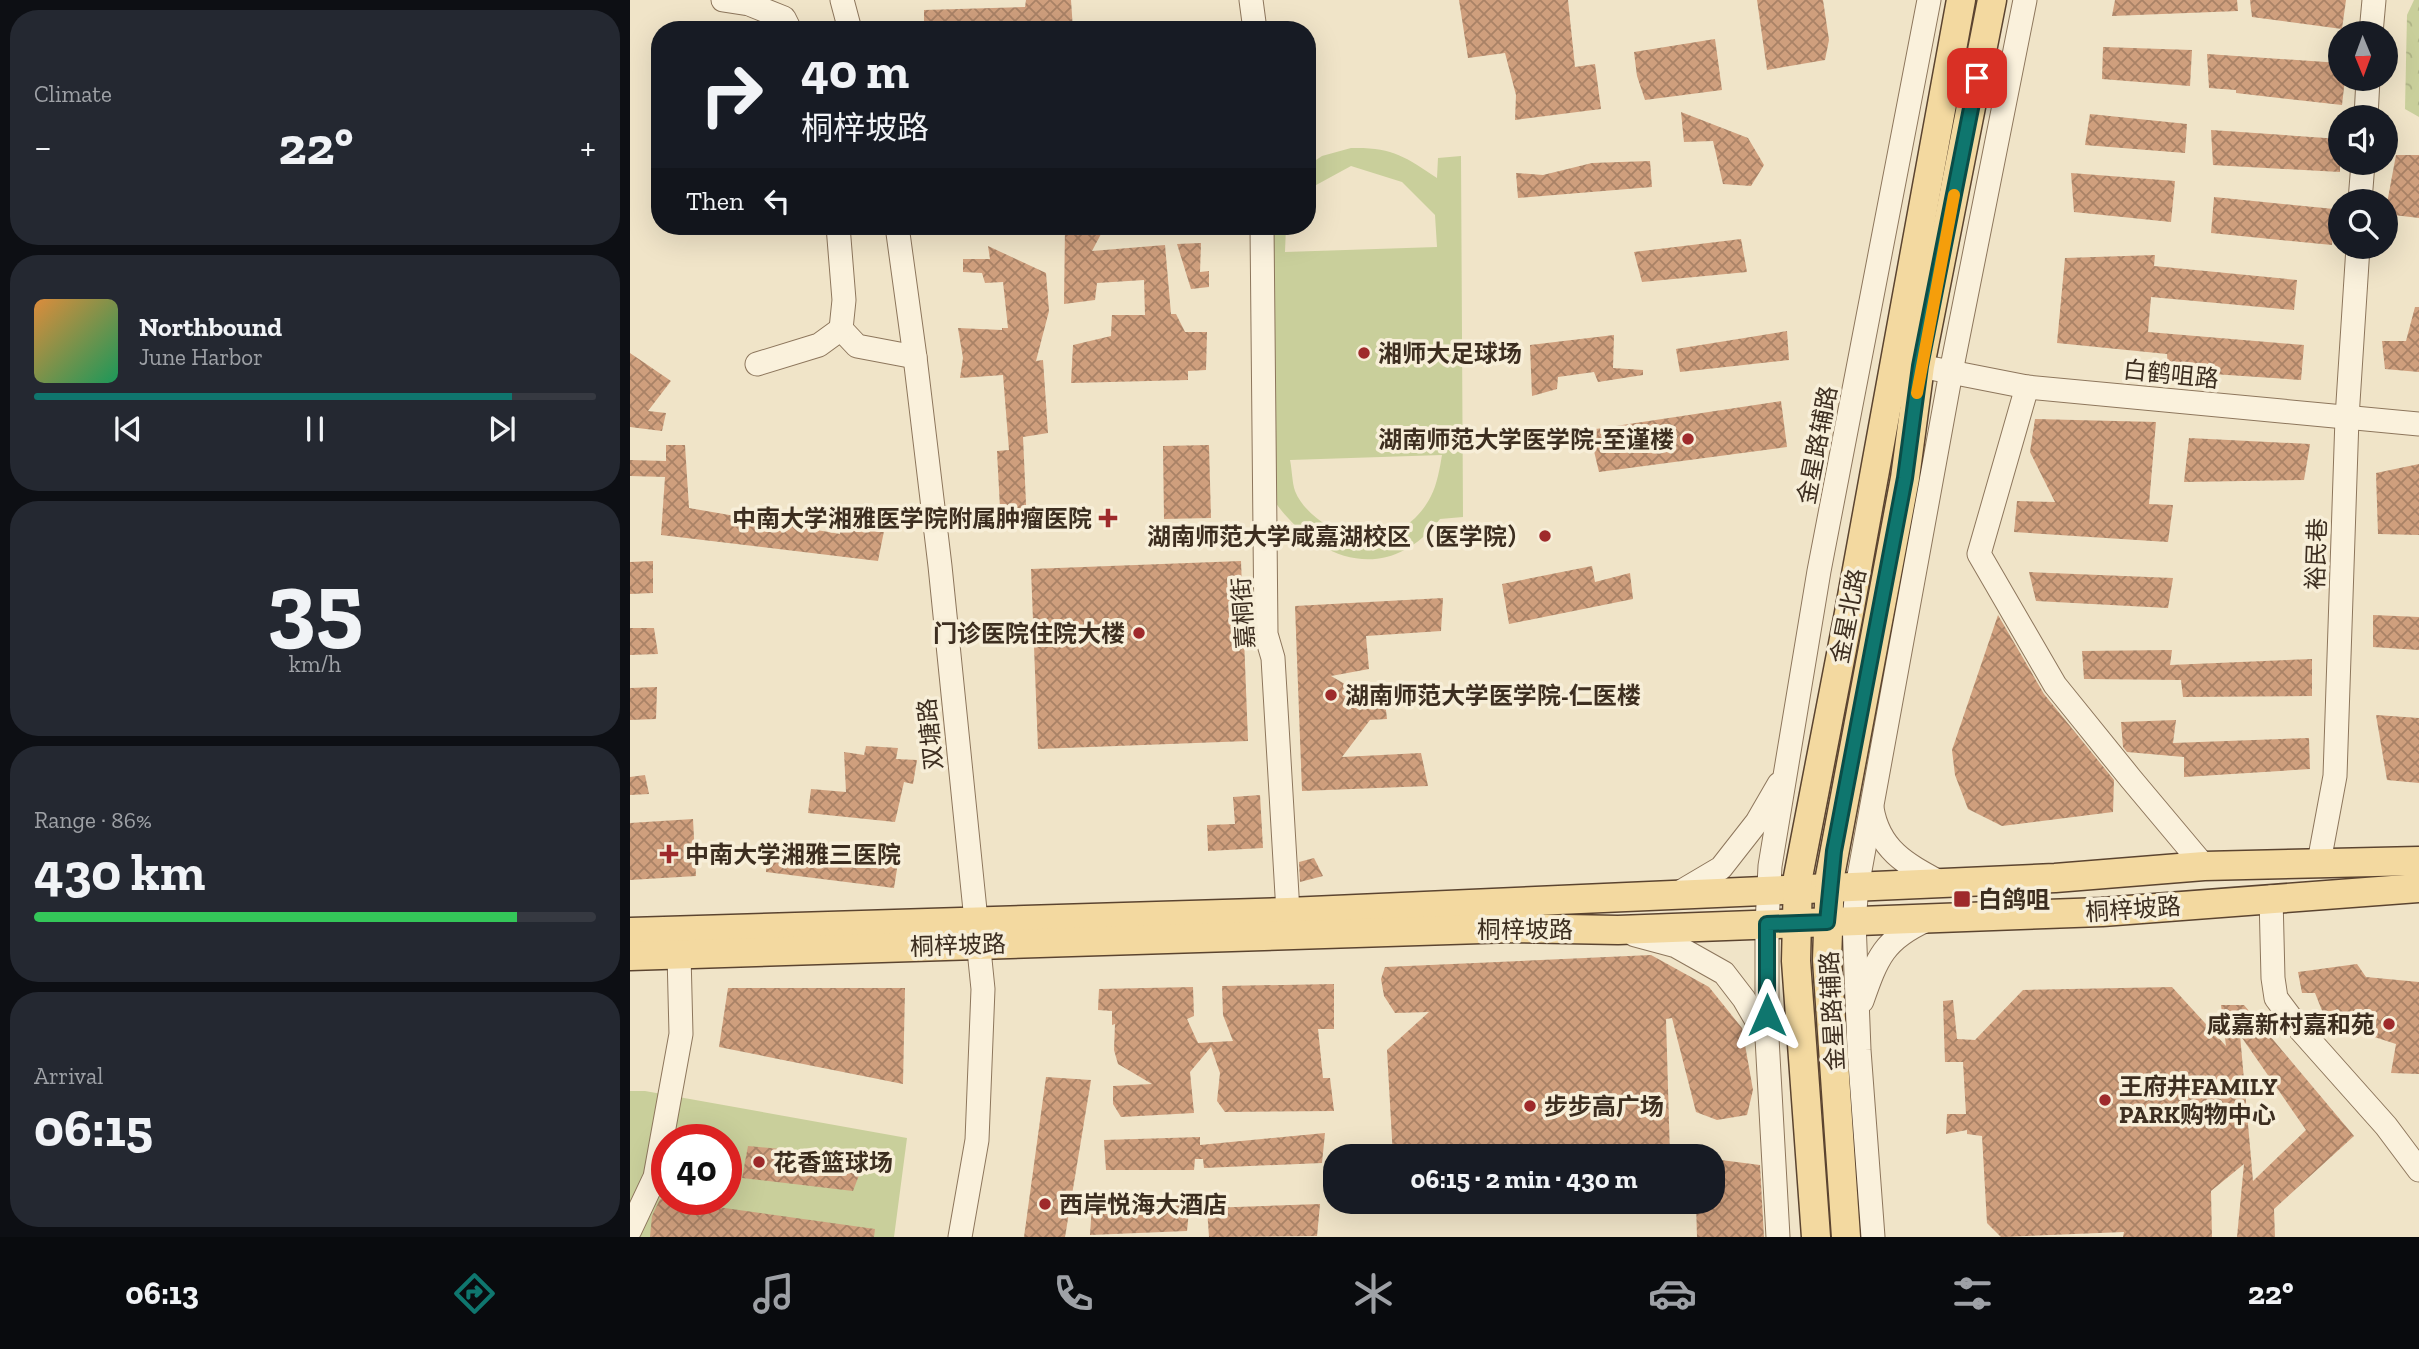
<!DOCTYPE html>
<meta charset="utf-8">
<style>
body{margin:0;font-family:"Zilla Slab","Noto Sans SC",serif;background:#242831;color:#f1f3f6;height:100vh;display:flex;flex-direction:column;font-size:26px;white-space:nowrap}
*{box-sizing:border-box;margin:0}
p{font-size:23px;color:#9ea1a6}
.icon{flex:none;width:38px;height:38px;fill:none;stroke:currentColor;stroke-width:2;stroke-linecap:round;stroke-linejoin:round}
.map{position:relative;flex:1;overflow:hidden}
.drawer{display:flex;flex-direction:column;gap:10px;padding:10px;background:#0d0f14;width:630px}
.drawer>*{flex:none}
.banner{position:absolute;left:21px;top:21px;width:665px;height:214px;border-radius:28px;box-shadow:0 7px 28px #0002;background:#171b24;color:#f1f3f6;overflow:hidden}
.needle{width:46px;rotate:179deg}
.buttons{position:absolute;left:1698px;top:21px;display:grid;gap:14px}
.buttons a{display:grid;place-items:center;width:70px;height:70px;border-radius:50%;background:#171b24;box-shadow:0 7px 28px #0002;font-size:35px}
.speed{position:absolute;left:21px;top:1124px;display:flex;gap:14px;font-size:35px;font-weight:700;text-align:center}
.speed>*{display:grid;place-content:center;width:91px;height:91px;border-radius:50%;background:#171b24;box-shadow:0 7px 28px #0002;line-height:1}
.speed .limit{border:10px solid #d22;background:#fff;color:#111}
.pin{position:absolute;display:grid;place-items:center;width:60px;height:60px;color:#fff;margin:-30px;border-radius:14px;box-shadow:0 4px 10px #0006}
.me{position:absolute;width:77px;margin:-38px;rotate:0deg;stroke-linejoin:round;filter:drop-shadow(0 0 5px #0008)}
.turn{display:flex;align-items:center;gap:24px;height:147px;padding:0 35px;font-size:32px}
.turn .icon{width:91px;height:91px;stroke-width:2.5}
.turn b{display:block;font-size:49px;line-height:60px}
.then{display:flex;align-items:center;height:66px;padding:0 35px;background:#0003;gap:14px;font-size:26px}
.big{font-size:52px;font-weight:800;line-height:1.1}
.drawer .widget{flex:1;display:flex;flex-direction:column;justify-content:center;gap:10px;min-width:0;padding:0 24px;border-radius:28px;background:#242831}
.drawer .dial{align-items:center;gap:0}
.dial b{font-size:91px;line-height:1}
.song{display:flex;align-items:center;gap:21px}
.cover{width:84px;height:84px;border-radius:10px;background:linear-gradient(135deg,hsl(30 70% 55%),hsl(150 70% 35%))}
.played{height:7px;border-radius:4px;background:linear-gradient(90deg,#0f766e 85%,#363941 85%)}
.keys{display:flex;justify-content:space-around;direction:ltr}
.heat{display:flex;justify-content:space-between;align-items:center;font-size:38px;direction:ltr}
.charge{height:10px;border-radius:5px;background:linear-gradient(90deg,#34c759 86%,#363941 0)}
.trip{position:absolute;left:693px;top:1144px;width:402px;height:70px;border-radius:28px;background:#171b24;box-shadow:0 7px 28px #0002;font-weight:800;line-height:70px;text-align:center}
.tab-bar{display:flex;height:112px;justify-content:space-around;align-items:center;background:#090b0e;color:#9ea1a6}
.tab-bar .icon{width:49px;height:49px}
.tab-bar .active{color:#0f766e}
.tab-bar b{font-size:32px;color:#f1f3f6}
main{display:flex;flex:1;min-height:0}
.map>svg:first-child{display:block}
.green{fill:#c9cf9b;fill-rule:evenodd}
.park{fill:url(#park-crowns)}
.building{fill:url(#building-cross-hatch);fill-rule:evenodd}
.lines{fill:none;stroke-linecap:round;stroke-linejoin:round}
.minor-casing{stroke:#8d765c;stroke-width:25}
.major-casing{stroke:#5b4430;stroke-width:31}
.minor{stroke:#faf1dc;stroke-width:23}
.major{stroke:#f3d9a0;stroke-width:28}
.route-casing{stroke:#0a4d48;stroke-width:18}
.route{stroke:#0f766e;stroke-width:12}
.slow{stroke:#f59e0b;stroke-width:12}
.poi-dot{fill:#9e2a2b;stroke:#f7eed8;stroke-width:2.5}
.labels{text-anchor:middle;dominant-baseline:central;stroke-width:7;stroke-linejoin:round;paint-order:stroke}
.poi-label{font-size:24px;font-weight:bold;fill:#3d2e20;stroke:#f7eed8;text-anchor:start}
.street-label{font-size:24px;fill:#3d2e20;stroke:#f7eed8}
</style>
<main>
<section class="drawer">
<div class="widget"><p>Climate</p>
<div class="heat"><a>−</a><b class="big">22°</b><a>+</a></div>
</div>
<div class="widget">
<div class="song"><i class="cover"></i><div><b>Northbound</b><p>June Harbor</p></div></div>
<div class="played"></div>
<div class="keys"><svg class="icon" aria-label="previous" viewBox="0 0 24 24"><path d="M18 5L8 12l10 7zM5 5v14"/></svg><svg class="icon" aria-label="pause" viewBox="0 0 24 24"><path d="M8 5v14M16 5v14"/></svg><svg class="icon" aria-label="next" viewBox="0 0 24 24"><path d="M6 5l10 7-10 7zM19 5v14"/></svg></div>
</div>
<div class="widget dial"><b>35</b><p>km/h</p></div>
<div class="widget"><p>Range · 86%</p><b class="big">430 km</b><div class="charge"></div></div>
<div class="widget"><p>Arrival</p><b class="big">06:15</b></div>
</section>
<div class="map">
<svg width="1789" height="1237" viewBox="0 0 1789 1237">
<defs>
<pattern id="park-crowns" width="20" height="18" patternUnits="userSpaceOnUse" patternTransform="scale(1.75)"><rect width="20" height="18" fill="#c9cf9b"/><path d="M2 6a3 3 0 1 1 6 0M12 15a3 3 0 1 1 6 0" fill="none" stroke="#aeb285"/></pattern>
<pattern id="building-cross-hatch" width="8" height="8" patternUnits="userSpaceOnUse" patternTransform="scale(1.75)"><rect width="8" height="8" fill="#cf9f7d"/><path d="M0 0l8 8M0 8l8-8" fill="none" stroke="#a98266"/></pattern>
</defs>
<rect width="100%" height="100%" fill="#f0e4c8"/>
<!-- green -->
<g class="green">
<path d="M 721,148 C 762,147 774,156 807,178 L 808,158 L 831,156 L 833,517 L 810,519 C 756,588 685,560 642,498 L 636,226 L 656,226 L 655,252 L 807,247 L 805,215 L 772,182 L 721,166 L 677,190 L 677,166 L 692,156 ZM 812,455 C 810,467 807,485 801,496 C 781,536 735,551 698,526 C 685,518 671,506 665,491 C 662,482 662,469 660,460 Z"/>
<path d="M 0,1091 L 15,1091 L 277,1138 L 264,1237 L 0,1237 ZM 37,1139 L 96,1139 L 96,1199 L 37,1199 Z"/>
</g>
<!-- park -->
<polygon class="park" points="1784,0 1789,0 1789,117 1775,109 1777,15"/>
<!-- building -->
<g class="building">
<polygon points="396,0 441,0 443,30 294,30 294,10 395,7"/>
<polygon points="829,0 938,0 945,67 965,64 971,109 885,120 886,95 875,53 838,58"/>
<polygon points="1127,0 1193,0 1199,40 1195,60 1137,70"/>
<polygon points="1485,0 1607,0 1608,11 1482,16"/>
<polygon points="1620,0 1716,0 1712,29 1622,17"/>
<polygon points="1085,39 1092,90 1015,100 1007,76 1004,52"/>
<polygon points="1473,47 1562,50 1560,86 1472,79"/>
<polygon points="1577,54 1710,63 1710,79 1715,79 1712,105 1606,93 1606,90 1579,88"/>
<polygon points="1051,112 1118,138 1134,165 1121,186 1093,184 1083,141 1054,142"/>
<polygon points="1460,114 1557,124 1555,153 1455,145"/>
<polygon points="1581,130 1710,139 1710,172 1583,165"/>
<polygon points="1766,155 1789,155 1789,218 1755,214"/>
<polygon points="1020,161 1022,187 888,198 886,173 913,175 962,163"/>
<polygon points="1441,173 1545,181 1541,222 1444,212"/>
<polygon points="1584,197 1704,209 1702,245 1581,233"/>
<polygon points="435,226 471,226 471,234 462,251 535,245 541,314 546,314 555,332 577,332 576,370 558,371 558,380 441,383 443,345 481,336 482,315 515,315 514,280 467,283 465,300 434,304"/>
<polygon points="1111,239 1117,272 1012,282 1004,252"/>
<polygon points="571,243 570,272 579,271 579,287 561,289 547,244"/>
<polygon points="358,246 416,273 419,311 406,361 413,360 418,433 393,437 397,526 371,527 367,451 379,450 373,375 330,378 333,358 328,328 372,330 372,328 378,328 373,282 355,283 352,273 333,272 333,259 360,259"/>
<polygon points="1525,255 1524,266 1667,280 1664,310 1521,297 1518,332 1674,345 1671,380 1538,371 1537,354 1427,343 1435,258"/>
<polygon points="1785,307 1789,307 1789,372 1755,369 1752,341 1776,341"/>
<polygon points="1157,331 1159,360 1050,372 1046,349"/>
<polygon points="984,335 983,368 1013,370 1013,375 968,382 964,372 928,377 927,389 902,396 900,345"/>
<polygon points="0,353 41,381 18,411 36,413 32,431 0,427"/>
<polygon points="1151,401 1157,447 969,472 959,430"/>
<polygon points="1405,419 1526,422 1519,504 1543,505 1538,542 1384,532 1387,501 1425,502 1400,452"/>
<polygon points="1559,438 1680,444 1674,480 1554,482"/>
<polygon points="36,445 55,445 59,508 210,534 209,503 257,516 248,561 31,535 35,477 0,476 0,460 36,461"/>
<polygon points="579,445 581,518 534,519 533,446"/>
<polygon points="1789,464 1789,535 1748,534 1746,473"/>
<polygon points="23,561 23,593 0,594 0,562"/>
<polygon points="611,561 618,741 408,749 401,569"/>
<polygon points="962,566 965,582 1000,573 1003,599 879,624 872,584"/>
<polygon points="1399,572 1543,578 1538,608 1406,601"/>
<polygon points="813,598 811,631 736,636 739,669 701,676 744,701 755,702 757,719 740,720 712,757 791,753 798,786 672,791 665,606"/>
<polygon points="1368,615 1414,694 1484,780 1483,812 1372,826 1338,809 1325,775 1322,750"/>
<polygon points="1743,615 1789,617 1789,650 1743,647"/>
<polygon points="0,628 24,628 28,654 0,655"/>
<polygon points="1542,650 1540,665 1682,659 1682,696 1553,697 1551,680 1454,679 1452,651"/>
<polygon points="27,687 26,719 0,720 0,688"/>
<polygon points="1746,715 1789,718 1789,783 1757,780"/>
<polygon points="1546,720 1543,743 1679,738 1680,769 1554,777 1554,757 1497,752 1493,747 1491,722"/>
<polygon points="236,746 268,748 266,759 287,760 283,784 274,782 265,822 178,813 181,789 216,792 214,752 234,755"/>
<polygon points="15,775 19,794 0,795 0,777"/>
<polygon points="630,795 633,848 578,851 577,825 605,824 603,797"/>
<polygon points="63,819 66,876 0,880 0,823"/>
<polygon points="170,844 269,856 264,888 136,872 136,846 169,855"/>
<polygon points="684,858 693,876 670,882 669,862"/>
<polygon points="1021,955 1079,987 1112,1028 1123,1090 1117,1115 1087,1120 1066,1112 1042,1018 1036,1019 1040,1157 763,1157 757,1050 799,1012 765,1013 754,996 751,979 755,967"/>
<polygon points="1727,964 1736,977 1789,982 1789,1074 1761,1073 1766,1044 1732,1033 1728,1015 1693,1013 1685,993 1672,993 1668,972"/>
<polygon points="704,984 704,1029 688,1029 693,1078 700,1078 704,1111 595,1112 587,1101 590,1073 581,1047 560,1072 564,1113 491,1117 483,1104 483,1086 522,1084 488,1064 484,1050 485,1024 482,1025 482,1011 468,1010 469,989 563,987 564,1016 557,1019 568,1043 603,1041 593,1015 592,986"/>
<path d="M 1542,987 L 1596,1046 L 1591,1005 L 1614,1005 L 1724,1136 L 1644,1209 L 1645,1237 L 1607,1237 L 1614,1164 L 1581,1191 L 1582,1237 L 1493,1237 L 1494,1232 L 1371,1237 L 1357,1223 L 1352,1136 L 1337,1134 L 1337,1130 L 1316,1134 L 1317,1114 L 1336,1114 L 1333,1062 L 1315,1062 L 1313,1001 L 1323,1000 L 1327,1039 L 1345,1040 L 1393,990 ZM 1610,1035 L 1676,1130 L 1623,1181 L 1621,1158 Z"/>
<polygon points="98,988 275,988 273,1084 89,1047"/>
<polygon points="416,1077 461,1080 435,1237 394,1237"/>
<polygon points="695,1133 692,1163 574,1168 573,1159 565,1159 564,1170 476,1170 474,1140 570,1137 570,1145"/>
<polygon points="118,1146 236,1157 223,1191 112,1178"/>
<polygon points="1083,1159 1130,1165 1134,1237 1067,1237 1066,1202 1083,1202"/>
<polygon points="30,1199 245,1229 244,1237 20,1237 22,1216"/>
<polygon points="560,1202 557,1231 460,1235 462,1205"/>
<polygon points="690,1204 687,1236 579,1237 577,1208"/>
</g>
<g class="lines">
<defs>
<g id="minor">
<polyline points="93,0 119,4 154,18 160,30"/>
<polyline points="212,0 220,30"/>
<polyline points="621,0 625,30"/>
<polyline points="1741,33 1744,0"/>
<polyline points="1736,117 1738,79"/>
<polyline points="1730,201 1733,163"/>
<polyline points="208,226 214,300 211,329 227,346 285,357"/>
<polyline points="267,226 285,357 310,566 353,989 347,1140 330,1237"/>
<polyline points="632,226 636,634 643,658 658,912"/>
<polyline points="127,364 189,345 211,329"/>
<polyline points="1290,366 1397,387 1789,424"/>
<polyline points="1397,387 1349,554 1425,685 1501,779 1574,866"/>
<path d="M 1242,808 C 1249,851 1278,865 1313,884"/>
<polyline points="1689,862 1705,776 1717,418 1728,247"/>
<polyline points="1047,894 1091,868 1127,822 1149,784"/>
<polyline points="1641,897 1643,978 1646,998 1667,1026 1756,1126 1789,1170"/>
<polyline points="1005,935 1046,946 1094,973 1114,999 1135,1035"/>
<path d="M 1232,1001 C 1247,958 1254,939 1297,920"/>
<polyline points="0,1230 25,1177 51,1034 49,954"/>
<polyline points="1148,1237 1137,1038 1137,924 1140,866 1189,571 1299,0"/>
<polyline points="1243,1237 1229,1050 1224,921 1227,887 1321,372 1395,0"/>
</g>
<g id="major">
<polyline points="0,932 658,912 1425,878 1574,866 1789,861"/>
<polyline points="0,956 883,928 988,930 1472,912 1789,888"/>
<polyline points="1186,1237 1166,961 1168,877 1219,613 1331,0"/>
<polyline points="1216,1237 1197,960 1200,876 1275,478 1290,366 1362,0"/>
</g>
</defs>
<!-- minor casing -->
<use href="#minor" class="minor-casing"/>
<!-- major casing -->
<use href="#major" class="major-casing"/>
<!-- minor -->
<use href="#minor" class="minor"/>
<!-- major -->
<use href="#major" class="major"/>
</g>
<g class="lines">
<defs>
<polyline id="route" points="1137,1015 1137,924 1197,922 1204,851 1275,478 1290,366 1347,78"/>
</defs>
<!-- route casing -->
<use href="#route" class="route-casing"/>
<!-- route -->
<use href="#route" class="route"/>
<!-- slow -->
<polyline class="slow" points="1287,393 1324,195"/>
</g>
<!-- markers -->
<g class="poi-dot">
<circle cx="734" cy="353" r="7"/>
<circle cx="1058" cy="439" r="7"/>
<path d="M474.5 507.5h7v7h7v7h-7v7h-7v-7h-7v-7h7z"/>
<circle cx="915" cy="536" r="7"/>
<circle cx="509" cy="633" r="7"/>
<circle cx="701" cy="695" r="7"/>
<path d="M35.5 843.5h7v7h7v7h-7v7h-7v-7h-7v-7h7z"/>
<rect x="1323" y="890" width="18" height="18" rx="3.5"/>
<circle cx="1759" cy="1024" r="7"/>
<circle cx="1475" cy="1100" r="7"/>
<circle cx="900" cy="1106" r="7"/>
<circle cx="129" cy="1162" r="7"/>
<circle cx="415" cy="1204" r="7"/>
</g>
<g class="labels">
<!-- poi labels -->
<g class="poi-label">
<text x="748" y="353">湘师大足球场</text>
<text x="1044" y="439" text-anchor="end">湖南师范大学医学院-至谨楼</text>
<text x="462" y="518" text-anchor="end">中南大学湘雅医学院附属肿瘤医院</text>
<text x="901" y="536" text-anchor="end">湖南师范大学咸嘉湖校区（医学院）</text>
<text x="495" y="633" text-anchor="end">门诊医院住院大楼</text>
<text x="715" y="695">湖南师范大学医学院-仁医楼</text>
<text x="55" y="854">中南大学湘雅三医院</text>
<text x="1348" y="899">白鸽咀</text>
<text x="1745" y="1024" text-anchor="end">咸嘉新村嘉和苑</text>
<text x="1489" y="1086">王府井FAMILY<tspan x="1489" dy="28">PARK购物中心</tspan></text>
<text x="914" y="1106">步步高广场</text>
<text x="143" y="1162">花香篮球场</text>
<text x="429" y="1204">西岸悦海大酒店</text>
</g>
<!-- street labels -->
<g class="street-label">
<text transform="translate(1541 374) rotate(6)">白鹤咀路</text>
<text transform="translate(1187 445) rotate(-79)">金星路辅路</text>
<text transform="translate(1686 554) rotate(-88)">裕民巷</text>
<text transform="translate(613 613) rotate(-94)">嘉桐街</text>
<text transform="translate(1218 616) rotate(-79)">金星北路</text>
<text transform="translate(300 734) rotate(-96)">双塘路</text>
<text transform="translate(1503 909) rotate(-4)">桐梓坡路</text>
<text x="895" y="929">桐梓坡路</text>
<text transform="translate(328 945) rotate(-2)">桐梓坡路</text>
<text transform="translate(1202 1011) rotate(-93)">金星路辅路</text>
</g>
</g>
</svg>
<div class="buttons">
<a><svg class="needle" viewBox="-14 -14 28 28"><path d="M0-13l5 13h-10z" fill="#e53935"/><path d="M0 13l5-13h-10z" fill="#9ea1a6"/></svg></a>
<a><svg class="icon" aria-label="sound" viewBox="0 0 24 24"><path d="M4 9h4l5-4v14l-5-4H4zM17 9q2 3 0 6"/></svg></a>
<a><svg class="icon" aria-label="search" viewBox="0 0 24 24"><circle cx="10" cy="10" r="6"/><path d="M15 15l6 6"/></svg></a>
</div>
<div class="speed"><div class="limit">40</div></div>
<div class="pin" style="left:1347px;top:78px;background:#d93025"><svg class="icon" aria-label="arrive" viewBox="0 0 24 24"><path d="M6 21V4h12l-3 4 3 4H6"/></svg></div>
<svg class="me" style="left:1137px;top:1015px" viewBox="-20 -20 40 40"><path d="M0-17L14 15 0 8-14 15z" fill="#0f766e" stroke="#fff" stroke-width="4"/></svg>
<div class="trip">06:15 · 2 min · 430 m</div>
<div class="banner">
<div class="turn"><svg class="icon" aria-label="right" viewBox="0 0 24 24"><path d="M7 20v-9h11M14 6l5 5-5 5"/></svg><div><b>40 m</b>桐梓坡路</div></div>
<div class="then">Then<svg class="icon" aria-label="left" viewBox="0 0 24 24"><path d="M17 20v-9H6M10 6l-5 5 5 5"/></svg></div>
</div>
</div>
</main>
<nav class="tab-bar">
<b>06:13</b>
<svg class="icon active" aria-label="directions" viewBox="0 0 24 24"><path d="M12 3l9 9-9 9-9-9zM9 14v-3h6M13 9l2 2-2 2"/></svg>
<svg class="icon" aria-label="music" viewBox="0 0 24 24"><path d="M9 18V5l10-2v13"/><circle cx="6" cy="18" r="3"/><circle cx="16" cy="16" r="3"/></svg>
<svg class="icon" aria-label="phone" viewBox="0 0 24 24"><path d="M5 4h4l2 5-3 2q2 4 5 5l2-3 5 2v4C11 20 4 13 5 4z"/></svg>
<svg class="icon" aria-label="climate" viewBox="0 0 24 24"><path d="M12 3v18M4 7l16 10M4 17L20 7"/></svg>
<svg class="icon" aria-label="car" viewBox="0 0 24 24"><path d="M5 17H2v-5l4-1 3-4h7l3 4 3 1v5h-3M9 17h6M6 11h13"/><circle cx="7" cy="17" r="2"/><circle cx="17" cy="17" r="2"/></svg>
<svg class="icon" aria-label="filters" viewBox="0 0 24 24"><path d="M4 7h16M4 17h16"/><circle cx="9" cy="7" r="2"/><circle cx="15" cy="17" r="2"/></svg>
<b>22°</b>
</nav>
